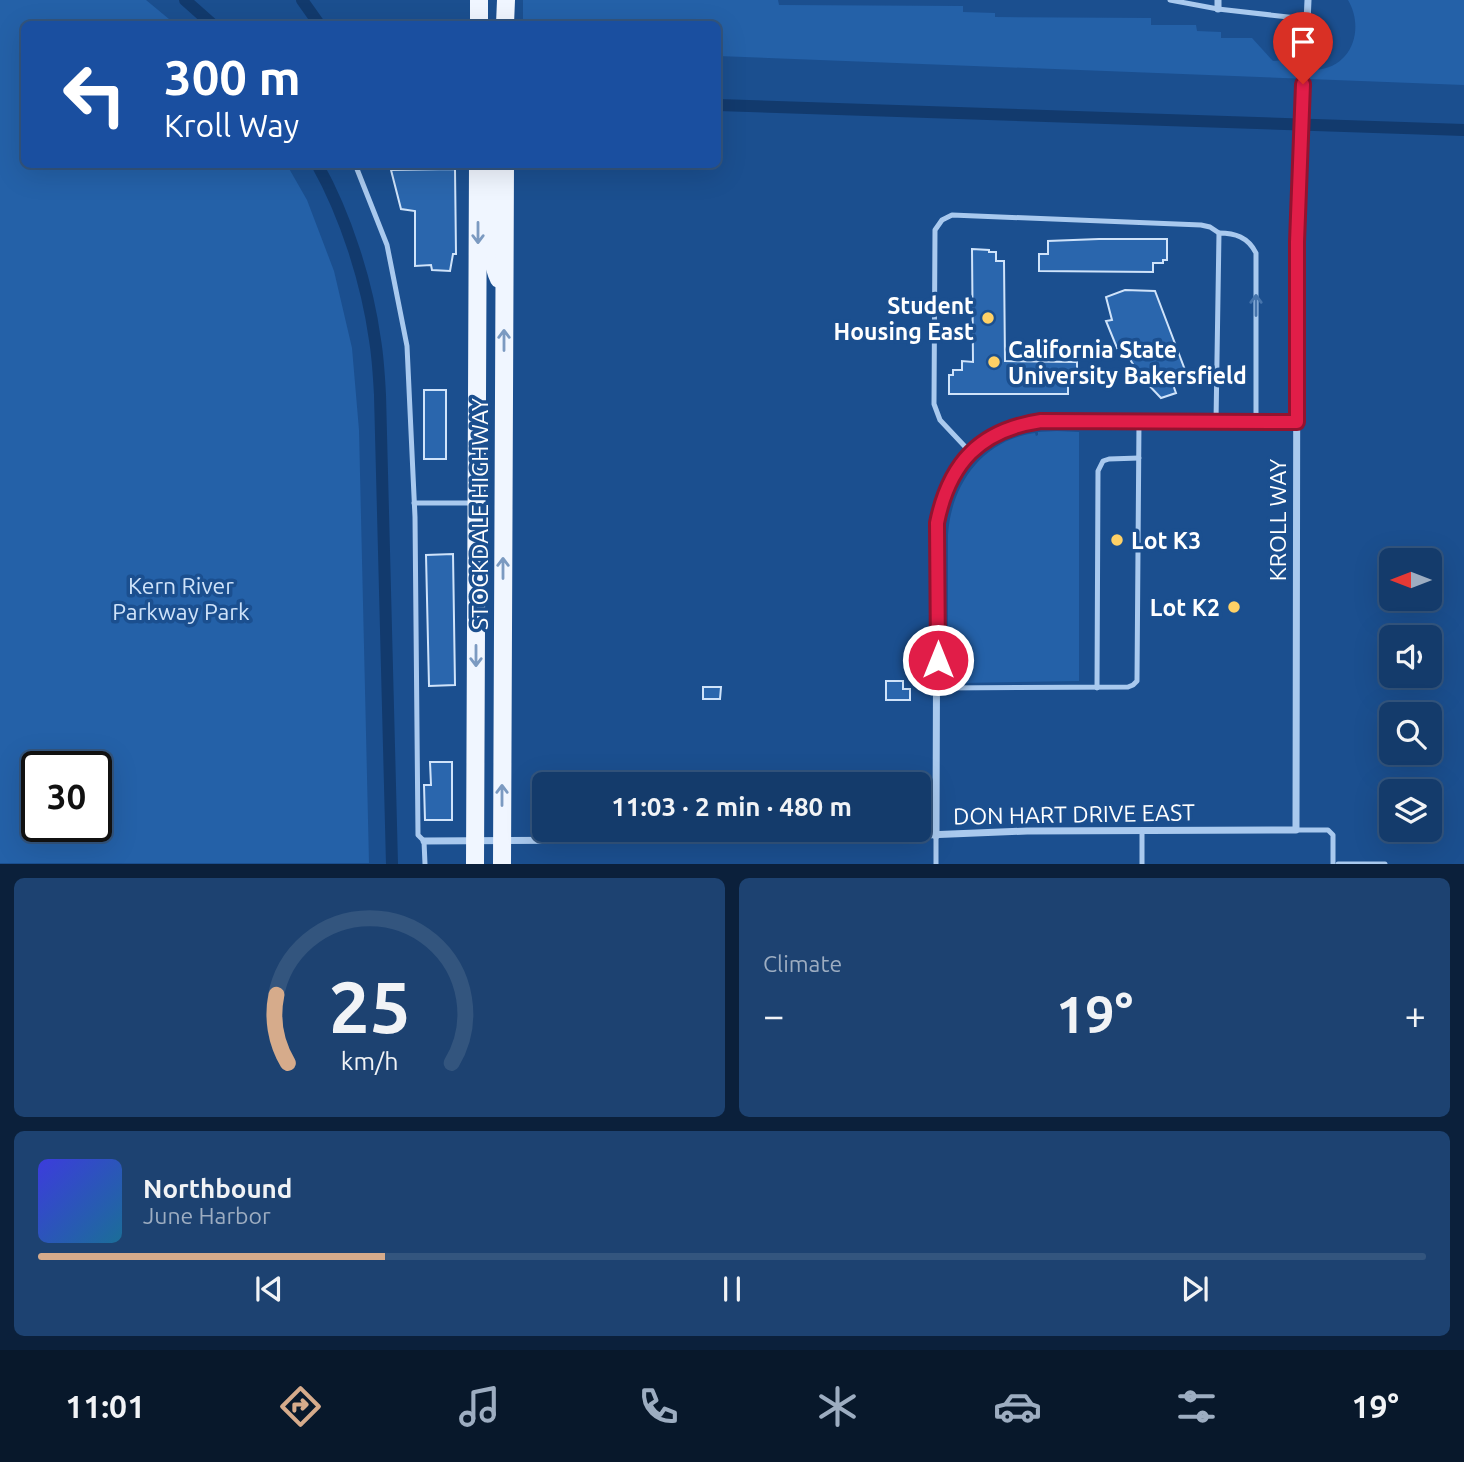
<!DOCTYPE html>
<meta charset="utf-8">
<style>
body{margin:0;font-family:Ubuntu,sans-serif;background:#1d4271;color:#f1f3f6;height:100vh;display:flex;flex-direction:column;font-size:26px;white-space:nowrap}
*{box-sizing:border-box;margin:0}
p{font-size:23px;color:#9dadc1}
.icon{flex:none;width:38px;height:38px;fill:none;stroke:currentColor;stroke-width:2;stroke-linecap:round;stroke-linejoin:round}
.map{position:relative;height:864px;overflow:hidden}
.panel{display:flex;flex-direction:column;gap:14px;padding:14px;background:#0b203b;flex:1}
.panel>*{flex:none}
.hud{position:absolute;left:21px;top:21px;width:700px;height:147px;border-radius:10px;box-shadow:0 7px 28px #0002,0 0 0 2px #33557e;background:#1a4fa0;color:#fff;overflow:hidden}
.needle{width:46px;rotate:270deg}
.tools{position:absolute;left:1379px;top:548px;display:grid;gap:14px}
.tools a{display:grid;place-items:center;width:63px;height:63px;border-radius:10px;background:#143b6b;box-shadow:0 7px 28px #0002,0 0 0 2px #33557e;font-size:35px}
.speed{position:absolute;left:21px;top:751px;display:flex;gap:14px;font-size:35px;font-weight:700;text-align:center}
.speed>*{display:grid;place-content:center;width:91px;height:91px;border-radius:50%;background:#143b6b;box-shadow:0 7px 28px #0002,0 0 0 2px #33557e;line-height:1}
.speed .limit{border:4px solid #111;border-radius:10px;background:#fff;color:#111}
.pin{position:absolute;display:grid;place-items:center;width:60px;height:60px;color:#fff;margin:-72px -30px;border-radius:50% 50% 50% 0;rotate:-45deg;box-shadow:0 0 7px #0007}
.pin .icon{rotate:45deg}
.me{position:absolute;width:77px;margin:-38px;rotate:0deg;stroke-linejoin:round;filter:drop-shadow(0 0 5px #0008)}
.turn{display:flex;align-items:center;gap:24px;height:147px;padding:0 28px;font-size:32px}
.turn .icon{width:91px;height:91px;stroke-width:2.5}
.turn b{display:block;font-size:49px;line-height:60px}
.big{font-size:52px;font-weight:600;line-height:1.1}
.panel .tile{flex:1;display:flex;flex-direction:column;justify-content:center;gap:10px;min-width:0;padding:0 24px;border-radius:10px;background:#1d4271}
.panel .dial{align-items:center;gap:0}
.dial svg{height:182px;overflow:visible;fill:none;stroke:#33557e;stroke-width:7;stroke-linecap:round;text-anchor:middle}
.dial text{fill:#f1f3f6;stroke:none}
.song{display:flex;align-items:center;gap:21px}
.cover{width:84px;height:84px;border-radius:10px;background:linear-gradient(135deg,hsl(240 70% 55%),hsl(200 70% 35%))}
.played{height:7px;border-radius:4px;background:linear-gradient(90deg,#d6ab8b 25%,#33557e 25%)}
.keys{display:flex;justify-content:space-around;direction:ltr}
.heat{display:flex;justify-content:space-between;align-items:center;font-size:38px;direction:ltr}
.panel .tiles{flex:1;display:grid;gap:14px;grid-template-columns:1fr 1fr}
.tile:last-child{grid-column:span 2}
.trip{position:absolute;left:532px;top:772px;width:399px;height:70px;border-radius:10px;background:#143b6b;box-shadow:0 7px 28px #0002,0 0 0 2px #33557e;font-weight:600;line-height:70px;text-align:center}
.menu{display:flex;height:112px;justify-content:space-around;align-items:center;background:#08182b;color:#9dadc1}
.menu .icon{width:49px;height:49px}
.menu .on{color:#d6ab8b}
.menu b{font-size:32px;color:#f1f3f6}
.map>svg:first-child{display:block}
.green{fill:#2461a8;fill-rule:evenodd}
.lines{fill:none;stroke-linecap:round;stroke-linejoin:round}
.canal{stroke:#123a6d;stroke-width:12}
.building{fill:#2a66ad;stroke:#cfe3fa;stroke-width:2}
.service{stroke:#a9c9ee;stroke-width:5}
.minor{stroke:#a9c9ee;stroke-width:7}
.primary{stroke:#f0f6ff;stroke-width:18}
.oneway{stroke:#7b9ac1}
.oneway2{stroke:#4674ac}
.route-casing{stroke:#92132f;stroke-width:18}
.route{stroke:#e11d48;stroke-width:12}
.poi-dot{fill:#ffd166;stroke:#1b4f8f;stroke-width:2.5}
.labels{text-anchor:middle;dominant-baseline:central;stroke-width:7;stroke-linejoin:round;paint-order:stroke}
.poi-label{font-size:23px;font-weight:bold;fill:#fff;stroke:#1b4f8f;text-anchor:end}
.street-label{font-size:23px;fill:#fff;stroke:#1b4f8f}
.park-label{font-size:23px;fill:#cfe3fa;stroke:#1b4f8f}
</style>
<div class="map">
<svg width="1464" height="864" viewBox="0 0 1464 864">
<rect width="100%" height="100%" fill="#1b4f8f"/>
<!-- green -->
<g class="green">
<path d="M 0,0 L 146,0 L 175,24 L 24,24 L 24,164 L 287,165 L 307,200 L 334,271 L 352,348 L 359,430 L 369,863 L 0,863 ZM 37,766 L 96,766 L 96,826 L 37,826 Z"/>
<path d="M 523,0 L 778,0 L 779,5 L 963,6 L 963,12 L 995,13 L 995,17 L 1151,18 L 1151,25 L 1196,25 L 1197,31 L 1221,32 L 1221,38 L 1252,38 L 1273,61 C 1277,61 1280,60 1284,61 C 1295,64 1299,71 1315,70 C 1352,68 1365,29 1348,0 L 1464,0 L 1464,85 L 718,56 L 718,24 L 523,24 Z"/>
<path d="M 1057,431 L 1079,432 L 1079,681 L 959,683 L 959,678 L 951,671 L 948,671 L 948,535 C 951,485 982,440 1035,433 L 1036,436 L 1038,435 L 1038,432 Z"/>
</g>
<g class="lines">
<!-- canal -->
<g class="canal">
<polyline points="185,0 212,24"/>
<polyline points="302,0 319,24"/>
<polyline points="718,105 1464,130"/>
<path d="M 317,164 C 346,216 367,282 375,340 C 378,358 379,376 380,395 L 392,864"/>
</g>
</g>
<!-- building -->
<g class="building">
<polygon points="455,169 456,254 453,254 450,271 432,270 431,265 415,266 415,211 401,209 391,170"/>
<polygon points="1099,239 1167,239 1167,260 1163,260 1163,263 1153,263 1153,272 1039,271 1039,254 1048,254 1048,241"/>
<polygon points="972,249 989,250 989,252 996,252 996,261 1004,261 1005,361 1077,362 1077,380 1068,380 1068,394 949,394 949,375 953,375 953,370 962,370 962,361 973,362"/>
<polygon points="1125,290 1155,291 1185,370 1170,376 1176,393 1161,398 1141,377 1121,345 1117,348 1106,321 1112,320 1106,297"/>
<rect x="424" y="390" width="22" height="69"/>
<polygon points="453,554 455,685 429,686 426,555"/>
<polygon points="886,681 903,681 903,689 910,689 910,700 886,700"/>
<polygon points="703,687 721,687 720,699 703,699"/>
<polygon points="430,762 452,762 452,820 425,820 424,785 431,785"/>
</g>
<g class="lines">
<!-- service -->
<g class="service">
<polyline points="1170,0 1218,9 1306,19"/>
<polyline points="355,164 387,245 407,346 415,517 418,835 424,841 425,864"/>
<path d="M 1216,422 L 1219,233 C 1235,233 1248,237 1256,253 L 1256,422"/>
<polyline points="971,453 940,420 934,404 935,230 942,220 952,215 1201,225 1210,227 1219,233"/>
<polyline points="414,503 474,503"/>
<polyline points="937,688 1128,687 1133,685 1137,681 1139,421"/>
<polyline points="1097,688 1098,471 1103,461 1109,459 1139,458"/>
<polyline points="1296,830 1328,830 1333,835 1333,864"/>
<polyline points="936,836 936,864"/>
<polyline points="1142,864 1142,830"/>
<polyline points="1338,864 1385,864"/>
</g>
<!-- minor -->
<g class="minor">
<polyline points="1218,9 1218,0"/>
<path d="M 936,836 L 937,523 C 950,463 979,430 1041,421 L 1297,422"/>
<polyline points="424,841 830,839 1027,831 1296,830 1297,242 1308,0"/>
</g>
<!-- primary -->
<g class="primary">
<polyline points="479,24 479,0"/>
<polyline points="505,24 506,0"/>
<path d="M 491,164 C 495,197 485,252 499,279"/>
<polyline points="475,864 478,164"/>
<polyline points="502,864 505,164"/>
</g>
</g>
<!-- one-way arrows -->
<defs><path id="oneway-shaft" d="M-6 0H5M1.5-3L5.5 0L1.5 3" fill="none" stroke-width="1.6" stroke-linecap="round" stroke-linejoin="round" transform="scale(1.75)"/></defs>
<g class="oneway">
<use href="#oneway-shaft" transform="translate(478 233) rotate(90)"/>
<use href="#oneway-shaft" transform="translate(504 340) rotate(-90)"/>
<use href="#oneway-shaft" transform="translate(503 568) rotate(-90)"/>
<use href="#oneway-shaft" transform="translate(476 656) rotate(90)"/>
<use href="#oneway-shaft" transform="translate(502 795) rotate(-90)"/>
</g>
<use class="oneway2" href="#oneway-shaft" transform="translate(1256 305) rotate(-90)"/>
<g class="lines">
<defs>
<path id="route" d="M 938,660 L 937,523 C 949,463 980,430 1041,421 L 1297,422 L 1297,242 L 1303,84"/>
</defs>
<!-- route casing -->
<use href="#route" class="route-casing"/>
<!-- route -->
<use href="#route" class="route"/>
</g>
<!-- markers -->
<g class="poi-dot">
<circle cx="988" cy="318" r="7"/>
<circle cx="994" cy="362" r="7"/>
<circle cx="1117" cy="540" r="7"/>
<circle cx="1234" cy="607" r="7"/>
</g>
<g class="labels">
<!-- poi labels -->
<g class="poi-label">
<text x="974" y="305">Student<tspan x="974" dy="26">Housing East</tspan></text>
<text x="1008" y="349" text-anchor="start">California State<tspan x="1008" dy="26">University Bakersfield</tspan></text>
<text x="1131" y="540" text-anchor="start">Lot K3</text>
<text x="1220" y="607">Lot K2</text>
</g>
<!-- street labels -->
<g class="street-label">
<text transform="translate(479 514) rotate(-90)">STOCKDALE HIGHWAY</text>
<text transform="translate(1277 520) rotate(-90)">KROLL WAY</text>
<text transform="translate(1074 814) rotate(-1)">DON HART DRIVE EAST</text>
</g>
<!-- park labels -->
<g class="park-label">
<text x="181" y="585">Kern River<tspan x="181" dy="26">Parkway Park</tspan></text>
</g>
</g>
</svg>
<div class="tools">
<a><svg class="needle" viewBox="-14 -14 28 28"><path d="M0-13l5 13h-10z" fill="#e53935"/><path d="M0 13l5-13h-10z" fill="#9dadc1"/></svg></a>
<a><svg class="icon" aria-label="sound" viewBox="0 0 24 24"><path d="M4 9h4l5-4v14l-5-4H4zM17 9q2 3 0 6"/></svg></a>
<a><svg class="icon" aria-label="search" viewBox="0 0 24 24"><circle cx="10" cy="10" r="6"/><path d="M15 15l6 6"/></svg></a>
<a><svg class="icon" aria-label="layers" viewBox="0 0 24 24"><path d="M12 4l9 5-9 5-9-5zM3 14l9 5 9-5"/></svg></a>
</div>
<div class="speed"><div class="limit">30</div></div>
<div class="pin" style="left:1303px;top:84px;background:#d93025"><svg class="icon" aria-label="arrive" viewBox="0 0 24 24"><path d="M6 21V4h12l-3 4 3 4H6"/></svg></div>
<svg class="me" style="left:938px;top:660px" viewBox="-20 -20 40 40"><circle r="17" fill="#e11d48" stroke="#fff" stroke-width="3"/><path d="M0-11L8 9 0 5-8 9z" fill="#fff"/></svg>
<div class="trip">11:03 · 2 min · 480 m</div>
<div class="hud">
<div class="turn"><svg class="icon" aria-label="left" viewBox="0 0 24 24"><path d="M17 20v-9H6M10 6l-5 5 5 5"/></svg><div><b>300 m</b>Kroll Way</div></div>
</div>
</div>
<section class="panel">
<div class="tiles">
<div class="tile dial"><svg viewBox="0 0 100 80">
<path d="M14 69A42 42 0 1 1 86 69"/>
<path d="M14 69A42 42 0 0 1 9 39" stroke="#d6ab8b"/>
<text x="50" y="56" font-size="32" font-weight="700">25</text>
<text x="50" y="72" font-size="11">km/h</text>
</svg></div>
<div class="tile"><p>Climate</p>
<div class="heat"><a>−</a><b class="big">19°</b><a>+</a></div>
</div>
<div class="tile">
<div class="song"><i class="cover"></i><div><b>Northbound</b><p>June Harbor</p></div></div>
<div class="played"></div>
<div class="keys"><svg class="icon" aria-label="previous" viewBox="0 0 24 24"><path d="M18 5L8 12l10 7zM5 5v14"/></svg><svg class="icon" aria-label="pause" viewBox="0 0 24 24"><path d="M8 5v14M16 5v14"/></svg><svg class="icon" aria-label="next" viewBox="0 0 24 24"><path d="M6 5l10 7-10 7zM19 5v14"/></svg></div>
</div>
</div>
</section>
<nav class="menu">
<b>11:01</b>
<svg class="icon on" aria-label="directions" viewBox="0 0 24 24"><path d="M12 3l9 9-9 9-9-9zM9 14v-3h6M13 9l2 2-2 2"/></svg>
<svg class="icon" aria-label="music" viewBox="0 0 24 24"><path d="M9 18V5l10-2v13"/><circle cx="6" cy="18" r="3"/><circle cx="16" cy="16" r="3"/></svg>
<svg class="icon" aria-label="phone" viewBox="0 0 24 24"><path d="M5 4h4l2 5-3 2q2 4 5 5l2-3 5 2v4C11 20 4 13 5 4z"/></svg>
<svg class="icon" aria-label="climate" viewBox="0 0 24 24"><path d="M12 3v18M4 7l16 10M4 17L20 7"/></svg>
<svg class="icon" aria-label="car" viewBox="0 0 24 24"><path d="M5 17H2v-5l4-1 3-4h7l3 4 3 1v5h-3M9 17h6M6 11h13"/><circle cx="7" cy="17" r="2"/><circle cx="17" cy="17" r="2"/></svg>
<svg class="icon" aria-label="filters" viewBox="0 0 24 24"><path d="M4 7h16M4 17h16"/><circle cx="9" cy="7" r="2"/><circle cx="15" cy="17" r="2"/></svg>
<b>19°</b>
</nav>
